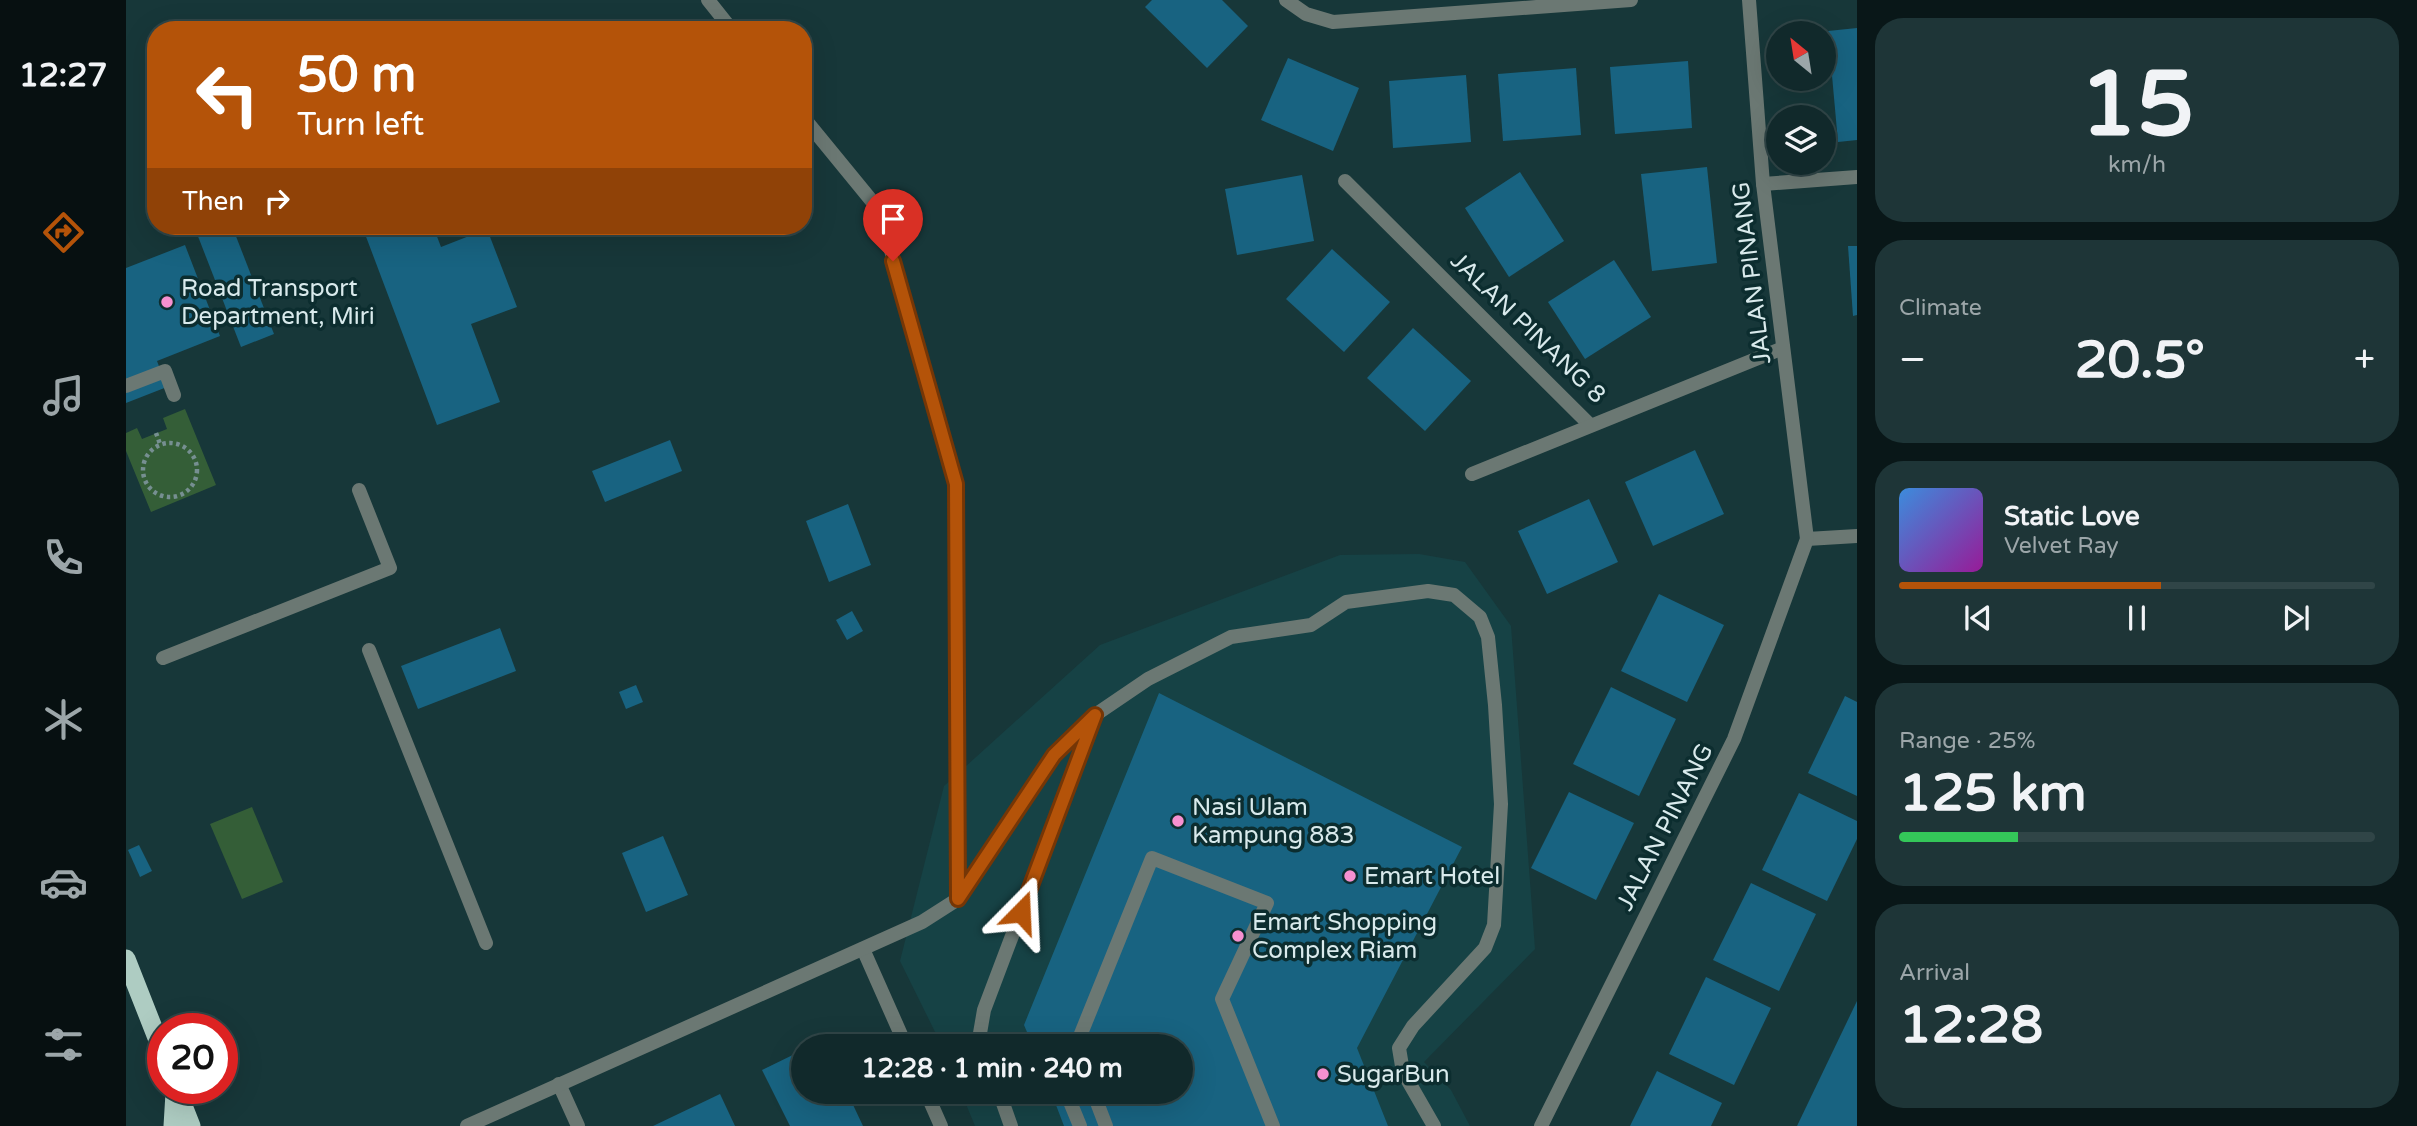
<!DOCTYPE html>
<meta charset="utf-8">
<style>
body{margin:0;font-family:"Varela Round",sans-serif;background:#1e3537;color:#f1f3f6;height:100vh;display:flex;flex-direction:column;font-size:26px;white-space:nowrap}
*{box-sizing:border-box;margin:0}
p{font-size:23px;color:#9ca6a9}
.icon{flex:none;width:38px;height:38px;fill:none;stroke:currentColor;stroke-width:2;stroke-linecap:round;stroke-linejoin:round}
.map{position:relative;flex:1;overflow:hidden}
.panel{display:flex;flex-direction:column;gap:18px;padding:18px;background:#091718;width:560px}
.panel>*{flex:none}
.hud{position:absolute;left:21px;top:21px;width:665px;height:214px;border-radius:28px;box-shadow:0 7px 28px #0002,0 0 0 2px #304547;background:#b45309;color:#fff;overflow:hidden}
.needle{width:46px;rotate:330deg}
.fabs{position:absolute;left:1640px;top:21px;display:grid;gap:14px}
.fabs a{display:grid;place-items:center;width:70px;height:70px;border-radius:50%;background:#11292b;box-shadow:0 7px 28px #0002,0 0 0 2px #304547;font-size:35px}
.speed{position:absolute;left:21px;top:1013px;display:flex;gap:14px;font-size:35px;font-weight:700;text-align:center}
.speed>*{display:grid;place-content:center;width:91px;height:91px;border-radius:50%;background:#11292b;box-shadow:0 7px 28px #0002,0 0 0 2px #304547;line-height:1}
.speed .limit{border:10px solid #d22;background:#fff;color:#111}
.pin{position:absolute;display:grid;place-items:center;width:60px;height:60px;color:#fff;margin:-72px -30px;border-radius:50% 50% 50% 0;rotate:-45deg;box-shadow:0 0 7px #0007}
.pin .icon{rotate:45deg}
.me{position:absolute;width:77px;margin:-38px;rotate:21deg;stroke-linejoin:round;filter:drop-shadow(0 0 5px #0008)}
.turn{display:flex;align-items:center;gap:24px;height:147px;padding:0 35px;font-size:32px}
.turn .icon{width:91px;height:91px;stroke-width:2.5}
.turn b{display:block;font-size:49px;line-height:60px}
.then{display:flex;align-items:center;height:66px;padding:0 35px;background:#0003;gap:14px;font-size:26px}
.big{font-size:52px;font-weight:700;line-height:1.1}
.panel .tile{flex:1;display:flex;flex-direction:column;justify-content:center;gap:10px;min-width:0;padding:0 24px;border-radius:28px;background:#1e3537}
.panel .dial{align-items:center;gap:0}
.dial b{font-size:91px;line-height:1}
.song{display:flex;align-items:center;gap:21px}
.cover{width:84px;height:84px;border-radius:10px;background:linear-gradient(135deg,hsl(210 70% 55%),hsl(300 70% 35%))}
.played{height:7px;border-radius:4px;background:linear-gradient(90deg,#b45309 55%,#304547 55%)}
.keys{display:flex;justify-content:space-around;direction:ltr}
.heat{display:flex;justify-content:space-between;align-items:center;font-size:38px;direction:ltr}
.charge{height:10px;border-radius:5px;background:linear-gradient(90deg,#34c759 25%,#304547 0)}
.trip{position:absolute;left:665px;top:1034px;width:402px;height:70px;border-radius:35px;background:#11292b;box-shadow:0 7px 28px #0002,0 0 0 2px #304547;font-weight:700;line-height:70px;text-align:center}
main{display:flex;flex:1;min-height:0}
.tab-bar{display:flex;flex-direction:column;width:126px;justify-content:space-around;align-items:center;background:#071011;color:#9ca6a9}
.tab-bar .icon{width:49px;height:49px}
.tab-bar .current{color:#b45309}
.tab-bar b{font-size:32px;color:#f1f3f6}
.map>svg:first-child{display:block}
.built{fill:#164245}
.green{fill:#345e37}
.building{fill:#186381}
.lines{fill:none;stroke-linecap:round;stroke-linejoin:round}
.path{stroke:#768f91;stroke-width:4.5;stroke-dasharray:3.5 3.5;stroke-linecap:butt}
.service{stroke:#6b7873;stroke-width:14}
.minor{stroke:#6b7873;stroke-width:14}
.trunk{stroke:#aeccc2;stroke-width:19}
.route-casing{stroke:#753606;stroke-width:18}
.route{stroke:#b45309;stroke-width:12}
.poi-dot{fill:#f690d0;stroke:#0c2d2f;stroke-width:2.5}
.labels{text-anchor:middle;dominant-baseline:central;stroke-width:7;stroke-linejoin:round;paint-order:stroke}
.street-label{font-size:24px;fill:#d9eaec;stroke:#0c2d2f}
.poi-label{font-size:24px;fill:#d9eaec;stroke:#0c2d2f;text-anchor:start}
</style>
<main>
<nav class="tab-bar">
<b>12:27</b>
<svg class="icon current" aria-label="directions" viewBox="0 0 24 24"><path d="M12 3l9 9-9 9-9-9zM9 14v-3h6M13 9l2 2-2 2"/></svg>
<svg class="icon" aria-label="music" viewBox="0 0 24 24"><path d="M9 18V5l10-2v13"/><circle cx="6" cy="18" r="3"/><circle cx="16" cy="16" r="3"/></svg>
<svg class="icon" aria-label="phone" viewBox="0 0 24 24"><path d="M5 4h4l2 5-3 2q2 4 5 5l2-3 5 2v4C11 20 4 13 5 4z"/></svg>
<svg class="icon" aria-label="climate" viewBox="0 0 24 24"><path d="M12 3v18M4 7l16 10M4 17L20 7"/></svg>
<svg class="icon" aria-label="car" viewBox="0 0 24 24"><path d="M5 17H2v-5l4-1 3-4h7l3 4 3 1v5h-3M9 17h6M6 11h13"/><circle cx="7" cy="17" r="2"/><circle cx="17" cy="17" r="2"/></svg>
<svg class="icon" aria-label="filters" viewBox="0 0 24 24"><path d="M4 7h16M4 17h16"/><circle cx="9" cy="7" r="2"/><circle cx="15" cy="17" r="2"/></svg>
</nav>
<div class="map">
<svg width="1731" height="1126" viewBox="0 0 1731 1126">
<rect width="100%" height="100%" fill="#173739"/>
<!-- built -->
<polygon class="built" points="1293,554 1339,562 1385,626 1409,949 1298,1062 1325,1090 1344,1126 849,1126 835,1092 1055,1092 1055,1046 816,1046 774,961 818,786 974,645 1214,555"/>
<!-- green -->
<g class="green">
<polygon points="59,409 90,485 25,512 0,451 0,433 11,428 16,439 41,429 37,418"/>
<polygon points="126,807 157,882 116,899 84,824"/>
</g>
<!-- building -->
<g class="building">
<polygon points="1026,0 1096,0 1122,26 1081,68 1019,7"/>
<polygon points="1731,28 1731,140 1712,142 1702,31"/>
<polygon points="1162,58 1233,88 1207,151 1135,120"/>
<polygon points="1562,61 1566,128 1489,134 1484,67"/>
<polygon points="1450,68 1455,135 1377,141 1372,74"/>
<polygon points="1340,75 1345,142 1267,148 1263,81"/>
<polygon points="1581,167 1591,263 1526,271 1515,174"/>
<polygon points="1394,172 1438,241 1383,277 1339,208"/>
<polygon points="1176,175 1188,241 1111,255 1099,189"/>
<polygon points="68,226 106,226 148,334 115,347"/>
<polygon points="236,226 307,226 315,247 361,229 391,307 345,324 374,402 311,425"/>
<polygon points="59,245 94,336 31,361 41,387 0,403 0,268"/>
<polygon points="1722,246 1731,246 1731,315 1727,316"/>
<polygon points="1206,249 1264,302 1218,352 1160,299"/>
<polygon points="1488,260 1525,317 1459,359 1422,302"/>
<polygon points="1287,328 1345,381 1299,431 1241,378"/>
<polygon points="544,440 556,471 479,502 466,471"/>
<polygon points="1569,450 1598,514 1527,546 1499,482"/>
<polygon points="1463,499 1492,562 1421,594 1392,531"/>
<polygon points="722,504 745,565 703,582 680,521"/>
<polygon points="1533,594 1598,625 1561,702 1495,671"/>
<polygon points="726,611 737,631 721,640 710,620"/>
<polygon points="374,628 390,671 292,709 275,666"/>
<polygon points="510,685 517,702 500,709 493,692"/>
<polygon points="1485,687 1550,719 1513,796 1447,764"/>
<polygon points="1033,693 1336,847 1231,1048 1262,1126 938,1126 925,1092 1055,1092 1055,1046 907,1046 898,1025"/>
<polygon points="1719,696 1731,702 1731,796 1682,773"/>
<polygon points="1443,792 1508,823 1470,900 1405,868"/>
<polygon points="1673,793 1731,821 1731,839 1701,901 1636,870"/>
<polygon points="537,836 562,895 520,912 496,853"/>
<polygon points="13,845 26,871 14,877 2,850"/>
<polygon points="1625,883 1690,914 1653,991 1587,960"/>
<polygon points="1580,977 1645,1008 1608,1085 1543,1054"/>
<polygon points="1731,1001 1731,1126 1671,1126"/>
<polygon points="677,1050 677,1092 721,1092 737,1126 664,1126 636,1070"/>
<polygon points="1531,1071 1596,1103 1585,1126 1504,1126"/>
<polygon points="594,1094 609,1126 527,1126"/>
</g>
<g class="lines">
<!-- path -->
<g class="path">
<polyline points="30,433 34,444"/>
<circle cx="44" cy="470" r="27"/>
</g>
<!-- service -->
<g class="service">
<polyline points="0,386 39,371 48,395"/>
<polyline points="243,650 360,943"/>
<polyline points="37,658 264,568 233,490"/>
<polyline points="832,899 928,755 969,715 1022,679 1105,637 1185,625 1220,602 1302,591 1328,595 1354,617 1362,637 1369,705 1375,804 1368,925 1359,948 1287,1026 1273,1048 1277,1072 1308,1126"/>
<polyline points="856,1046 853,1039 858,1010 968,719"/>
<polyline points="950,1046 1026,858 1141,903 1096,999 1147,1126"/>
<polyline points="873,1092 885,1126"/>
<polyline points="940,1092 954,1126"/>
<polyline points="967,1092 980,1126"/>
</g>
<!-- minor -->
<g class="minor">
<polyline points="582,0 606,30"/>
<polyline points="1160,0 1180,14 1207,22 1505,0"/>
<polyline points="1219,181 1464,425"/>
<polyline points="1637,184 1731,177"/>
<polyline points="1346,474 1657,348"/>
<polyline points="1681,539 1731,536"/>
<polyline points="737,949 780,1046"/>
<polyline points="433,1084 452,1126"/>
<polyline points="800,1092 815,1126"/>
<polyline points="341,1126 796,922 832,899 830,483 754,211 677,117"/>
<polyline points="1415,1126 1608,739 1681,539 1637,184 1623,0"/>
</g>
<!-- trunk -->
<g class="trunk">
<polyline points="0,959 37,1053"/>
<polyline points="50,1088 65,1126"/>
<polyline points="47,1126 49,1093"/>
</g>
</g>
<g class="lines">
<defs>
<polyline id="route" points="767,261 830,484 832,899 928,755 969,715 895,912"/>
</defs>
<!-- route casing -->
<use href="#route" class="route-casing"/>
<!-- route -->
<use href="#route" class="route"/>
</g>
<!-- markers -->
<g class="poi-dot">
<circle cx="41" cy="302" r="7"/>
<circle cx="1052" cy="821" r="7"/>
<circle cx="1224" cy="876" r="7"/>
<circle cx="1112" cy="936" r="7"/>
<circle cx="1197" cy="1074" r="7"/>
</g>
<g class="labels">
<!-- street labels -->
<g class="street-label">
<text transform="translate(1626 273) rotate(-97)">JALAN PINANG</text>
<text transform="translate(1402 328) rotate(44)">JALAN PINANG 8</text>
<text transform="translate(1539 827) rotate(-63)">JALAN PINANG</text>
</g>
<!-- poi labels -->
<g class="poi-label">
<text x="55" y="288">Road Transport<tspan x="55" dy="28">Department, Miri</tspan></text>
<text x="1066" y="807">Nasi Ulam<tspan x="1066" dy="28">Kampung 883</tspan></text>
<text x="1238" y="876">Emart Hotel</text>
<text x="1126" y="922">Emart Shopping<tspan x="1126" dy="28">Complex Riam</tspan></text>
<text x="1211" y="1074">SugarBun</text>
</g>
</g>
</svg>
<div class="fabs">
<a><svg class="needle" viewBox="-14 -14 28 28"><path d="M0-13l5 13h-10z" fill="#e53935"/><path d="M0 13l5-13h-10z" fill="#9ca6a9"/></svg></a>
<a><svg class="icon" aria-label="layers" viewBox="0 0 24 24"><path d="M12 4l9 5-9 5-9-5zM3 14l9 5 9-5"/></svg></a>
</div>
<div class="speed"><div class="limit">20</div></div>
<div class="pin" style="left:767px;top:261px;background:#d93025"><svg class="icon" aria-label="arrive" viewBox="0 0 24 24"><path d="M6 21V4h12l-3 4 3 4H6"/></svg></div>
<svg class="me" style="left:895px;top:912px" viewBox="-20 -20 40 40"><path d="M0-17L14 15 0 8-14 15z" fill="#b45309" stroke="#fff" stroke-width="4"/></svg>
<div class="trip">12:28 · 1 min · 240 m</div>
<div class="hud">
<div class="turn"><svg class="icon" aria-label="left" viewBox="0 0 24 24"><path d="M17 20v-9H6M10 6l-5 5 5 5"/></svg><div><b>50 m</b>Turn left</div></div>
<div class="then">Then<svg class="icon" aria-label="right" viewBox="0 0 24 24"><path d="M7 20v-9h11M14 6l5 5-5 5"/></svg></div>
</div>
</div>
<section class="panel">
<div class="tile dial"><b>15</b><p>km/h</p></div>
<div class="tile"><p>Climate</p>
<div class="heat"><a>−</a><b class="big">20.5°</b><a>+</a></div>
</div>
<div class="tile">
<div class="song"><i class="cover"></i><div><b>Static Love</b><p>Velvet Ray</p></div></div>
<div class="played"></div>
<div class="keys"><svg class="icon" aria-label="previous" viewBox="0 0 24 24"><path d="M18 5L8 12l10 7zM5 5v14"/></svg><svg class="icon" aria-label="pause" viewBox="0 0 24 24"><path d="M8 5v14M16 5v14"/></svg><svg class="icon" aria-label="next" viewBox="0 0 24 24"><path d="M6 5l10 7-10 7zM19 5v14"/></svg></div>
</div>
<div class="tile"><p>Range · 25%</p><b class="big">125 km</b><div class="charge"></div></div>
<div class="tile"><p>Arrival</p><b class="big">12:28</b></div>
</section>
</main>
